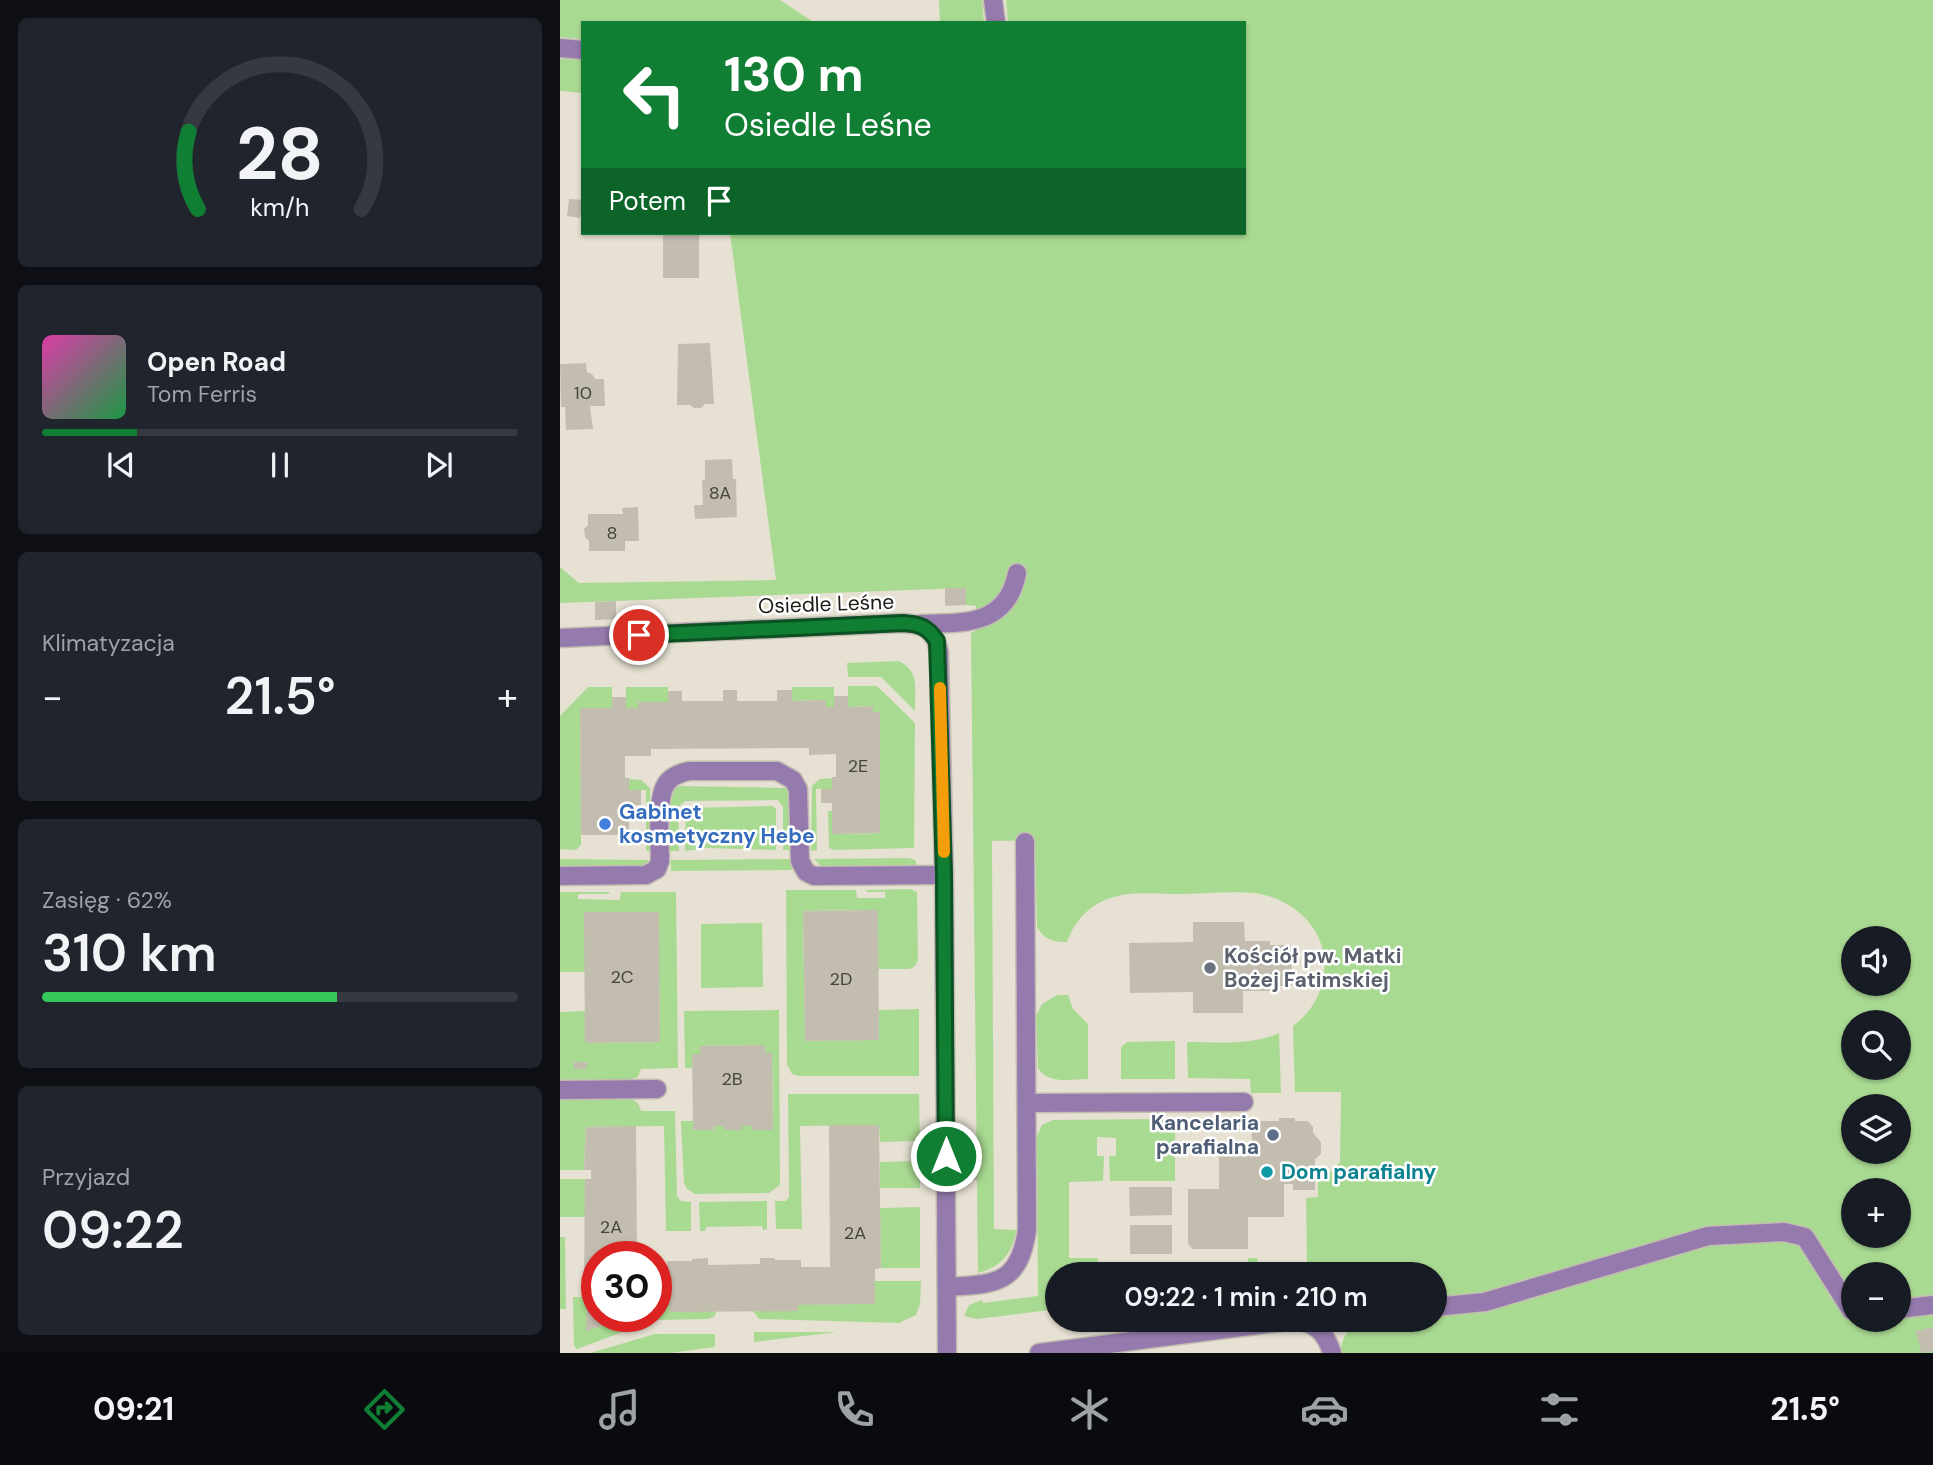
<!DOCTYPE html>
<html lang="pl">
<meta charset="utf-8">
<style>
body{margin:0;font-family:"DM Sans",sans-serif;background:#20242c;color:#f1f3f6;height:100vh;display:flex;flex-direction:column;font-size:26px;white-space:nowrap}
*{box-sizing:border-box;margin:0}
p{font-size:23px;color:#9ea1a6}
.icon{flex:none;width:38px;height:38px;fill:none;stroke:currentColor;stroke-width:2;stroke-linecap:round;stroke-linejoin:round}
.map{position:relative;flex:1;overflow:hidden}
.details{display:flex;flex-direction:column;gap:18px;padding:18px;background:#0d0f14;width:560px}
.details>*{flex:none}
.banner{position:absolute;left:21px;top:21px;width:665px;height:214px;border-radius:0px;box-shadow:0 2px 5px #0004;background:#107e33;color:#fff;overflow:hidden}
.fabs{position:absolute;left:1281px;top:926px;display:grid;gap:14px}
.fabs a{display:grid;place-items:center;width:70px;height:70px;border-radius:50%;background:#171b24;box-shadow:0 2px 5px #0004;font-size:35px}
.speed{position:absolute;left:21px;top:1241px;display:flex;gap:14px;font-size:35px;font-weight:700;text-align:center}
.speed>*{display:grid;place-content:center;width:91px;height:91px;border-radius:50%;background:#171b24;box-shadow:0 2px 5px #0004;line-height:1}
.speed .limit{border:10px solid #d22;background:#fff;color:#111}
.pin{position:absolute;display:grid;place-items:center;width:60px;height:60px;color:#fff;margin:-30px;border:4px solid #fff;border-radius:50%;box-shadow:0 2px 7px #0007}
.me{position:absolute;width:77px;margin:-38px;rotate:0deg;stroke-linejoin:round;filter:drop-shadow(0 0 5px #0008)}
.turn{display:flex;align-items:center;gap:24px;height:147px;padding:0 28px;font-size:32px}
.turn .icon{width:91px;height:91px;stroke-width:2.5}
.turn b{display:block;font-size:49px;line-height:60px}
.then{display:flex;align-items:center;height:66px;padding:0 28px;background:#0003;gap:14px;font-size:26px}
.big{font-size:52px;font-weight:600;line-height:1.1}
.details .widget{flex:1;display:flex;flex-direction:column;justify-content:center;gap:10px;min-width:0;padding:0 24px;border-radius:10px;background:#20242c}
.details .dial{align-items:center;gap:0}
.dial svg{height:182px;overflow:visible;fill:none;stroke:#363941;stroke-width:7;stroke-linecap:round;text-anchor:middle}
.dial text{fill:#f1f3f6;stroke:none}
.song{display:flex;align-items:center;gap:21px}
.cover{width:84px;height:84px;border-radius:10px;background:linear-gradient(135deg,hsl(320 70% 55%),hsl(140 70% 35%))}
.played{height:7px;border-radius:4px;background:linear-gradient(90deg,#107e33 20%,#363941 20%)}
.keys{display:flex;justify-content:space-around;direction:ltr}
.heat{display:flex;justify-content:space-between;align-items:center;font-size:38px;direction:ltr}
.charge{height:10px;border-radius:5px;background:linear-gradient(90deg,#34c759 62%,#363941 0)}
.trip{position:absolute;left:485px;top:1262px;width:402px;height:70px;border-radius:35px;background:#171b24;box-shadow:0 2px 5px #0004;font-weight:600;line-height:70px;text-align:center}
.menu{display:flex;height:112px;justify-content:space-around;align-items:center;background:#090b0e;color:#9ea1a6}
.menu .icon{width:49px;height:49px}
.menu .selected{color:#107e33}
.menu b{font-size:32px;color:#f1f3f6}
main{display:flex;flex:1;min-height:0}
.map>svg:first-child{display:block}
.green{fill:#a9da92;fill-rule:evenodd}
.building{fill:#c3bdb0}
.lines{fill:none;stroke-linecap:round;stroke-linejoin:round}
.minor-casing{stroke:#c3bdb1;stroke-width:21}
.minor{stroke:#957bad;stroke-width:18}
.route-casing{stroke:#0a5221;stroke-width:18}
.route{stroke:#107e33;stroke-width:12}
.slow{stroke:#f59e0b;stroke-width:12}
.shop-dot{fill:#3f7fe0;stroke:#fff;stroke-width:2.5}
.worship-dot{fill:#6b7280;stroke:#fff;stroke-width:2.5}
.service-dot{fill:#5c6f8a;stroke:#fff;stroke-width:2.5}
.culture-dot{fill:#0f9aa8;stroke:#fff;stroke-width:2.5}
.labels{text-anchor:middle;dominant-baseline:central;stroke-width:5;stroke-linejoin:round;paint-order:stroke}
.number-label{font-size:18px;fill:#46443c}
.street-label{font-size:21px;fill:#1d1b16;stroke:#fff}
.shop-label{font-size:21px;font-weight:bold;fill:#366cbe;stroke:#fff;text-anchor:start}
.worship-label{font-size:21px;font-weight:bold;fill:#5b616d;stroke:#fff;text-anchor:start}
.service-label{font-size:21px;font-weight:bold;fill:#4e5e75;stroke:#fff;text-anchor:end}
.culture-label{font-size:21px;font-weight:bold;fill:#0d838f;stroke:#fff;text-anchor:start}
</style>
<main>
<section class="details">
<div class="widget dial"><svg viewBox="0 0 100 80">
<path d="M14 69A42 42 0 1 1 86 69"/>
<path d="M14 69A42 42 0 0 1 10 35" stroke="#107e33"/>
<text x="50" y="56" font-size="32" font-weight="700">28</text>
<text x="50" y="72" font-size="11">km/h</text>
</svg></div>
<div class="widget">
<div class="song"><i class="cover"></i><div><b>Open Road</b><p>Tom Ferris</p></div></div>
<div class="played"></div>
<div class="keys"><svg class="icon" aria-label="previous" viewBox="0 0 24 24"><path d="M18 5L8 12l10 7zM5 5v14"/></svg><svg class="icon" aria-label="pause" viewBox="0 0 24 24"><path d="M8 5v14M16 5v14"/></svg><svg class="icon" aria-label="next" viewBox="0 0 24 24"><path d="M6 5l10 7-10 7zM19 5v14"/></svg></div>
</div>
<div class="widget"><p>Klimatyzacja</p>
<div class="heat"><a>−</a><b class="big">21.5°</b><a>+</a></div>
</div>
<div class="widget"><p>Zasięg · 62%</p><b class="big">310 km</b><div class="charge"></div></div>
<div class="widget"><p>Przyjazd</p><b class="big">09:22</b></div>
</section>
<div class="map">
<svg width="1373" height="1353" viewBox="0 0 1373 1353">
<rect width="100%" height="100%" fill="#e7e1d3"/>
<!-- green -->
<g class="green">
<polygon points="0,0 220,0 255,23 23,23 23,39 0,37"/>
<polygon points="379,0 422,0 424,23 380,23"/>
<path d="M 446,0 L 1373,0 L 1373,1353 L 781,1353 C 781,1341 785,1332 796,1326 L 795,1320 L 875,1320 L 875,1274 L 725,1274 L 724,1268 L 747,1265 L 746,1198 L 758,1197 L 758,1173 L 771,1172 L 780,1162 L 781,1092 L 735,1092 L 733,1026 C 751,1012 762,995 764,972 C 769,931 734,898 694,893 C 670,891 644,894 619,894 C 596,894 567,890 545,900 C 526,908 514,923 507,942 C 493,942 485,940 477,927 L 475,840 L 432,841 L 434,1229 L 456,1230 C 453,1253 441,1267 418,1273 L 411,633 L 417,630 L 416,606 L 406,605 L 405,588 L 0,603 L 0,567 L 19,583 L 216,580 L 170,233 L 684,233 L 684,23 L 448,23 ZM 1293,938 L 1339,938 L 1339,984 L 1293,984 ZM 1293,1022 L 1339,1022 L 1339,1068 L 1293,1068 ZM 1293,1106 L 1339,1106 L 1339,1152 L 1293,1152 ZM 1293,1190 L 1339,1190 L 1339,1236 L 1293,1236 ZM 1293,1274 L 1339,1274 L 1339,1320 L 1293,1320 Z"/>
<polygon points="0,59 23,60 23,93 0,91"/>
<path d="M 338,661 C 360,669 355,692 355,711 L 321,677 L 288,677 L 287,663 Z"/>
<polygon points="288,686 317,686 355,723 354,848 274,850 269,848 268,811 272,811 273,834 320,833 320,713 313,712 313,706 288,707"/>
<polygon points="28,687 52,687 52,708 20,709 21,845 16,850 0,849 0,716"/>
<polygon points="66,687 108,687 108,702 78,702 78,708 66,708"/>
<polygon points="232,687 274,687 274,707 266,707 266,700 232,701"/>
<polygon points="272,778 272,789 256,789 257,850 251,851 252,786 260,779"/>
<polygon points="69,779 81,780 90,788 91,851 86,851 86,790 69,790"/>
<polygon points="121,786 226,788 229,791 232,850 223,850 223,807 218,800 125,801 118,807 119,851 110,851 110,795 115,788"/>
<polygon points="213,806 216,809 216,850 147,848 125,851 126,808"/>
<polygon points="349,858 355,860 357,865 351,868 263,868 254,859"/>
<polygon points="0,859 89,860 82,867 0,871"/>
<polygon points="232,859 232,870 111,871 111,860"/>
<polygon points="350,889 357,892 358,960 355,966 350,969 318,969 317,910 243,911 245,1041 319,1040 319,1010 359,1009 359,1076 238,1076 232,1074 227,1064 226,890 296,890 297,898 325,898 325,892 307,892 307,890"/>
<polygon points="0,892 49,892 49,894 18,894 18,899 60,900 61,892 116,892 118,1068 81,1069 78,1077 69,1080 0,1081 0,1012 25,1011 26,1043 100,1042 98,912 25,912 25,972 0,972"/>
<polygon points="202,923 203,987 141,988 141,924"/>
<path d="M 497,995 L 508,995 L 513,1009 L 528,1024 L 528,1079 C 511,1079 488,1085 478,1068 L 476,1016 L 482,1004 Z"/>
<polygon points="219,1010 220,1185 209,1193 135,1194 127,1189 124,1183 121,1121 133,1121 133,1130 154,1130 154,1126 192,1126 192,1129 213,1129 212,1054 205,1053 204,1045 140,1046 140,1054 132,1054 132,1068 125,1068 124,1011"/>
<path d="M 719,1033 L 721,1093 L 691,1093 L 690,1079 L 628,1078 L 627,1042 C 658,1042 691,1046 719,1033 Z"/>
<polygon points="615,1041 615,1079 561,1079 561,1047 567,1042"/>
<polygon points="228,1094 359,1094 360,1141 320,1142 319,1125 240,1126 242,1229 216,1229 215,1201 226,1201 229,1197"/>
<polygon points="0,1098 69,1098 78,1103 81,1111 115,1111 117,1196 121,1201 131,1202 131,1231 106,1231 104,1126 26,1127 24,1170 0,1170"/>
<polygon points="604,1119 613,1121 615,1126 615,1181 550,1181 549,1156 556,1156 556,1138 537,1137 537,1156 544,1156 543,1181 509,1182 509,1258 538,1258 538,1274 497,1274 497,1309 417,1319 404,1316 409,1305 422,1300 423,1303 478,1296 477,1136 482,1125 493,1120"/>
<polygon points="360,1161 360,1188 320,1188 320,1162"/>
<polygon points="0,1179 25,1179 26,1217 0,1217"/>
<polygon points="207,1201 207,1229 203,1230 202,1226 146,1227 145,1231 140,1231 139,1202"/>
<polygon points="360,1207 360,1268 321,1268 320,1208"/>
<polygon points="0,1237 5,1237 6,1309 0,1309"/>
<polygon points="688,1258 697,1258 699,1274 660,1274 660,1268 688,1268"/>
<polygon points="562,1269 637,1269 640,1274 563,1274"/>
<polygon points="315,1281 361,1281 360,1304 356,1315 339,1323 199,1319 193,1311 238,1311 238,1305"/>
<polygon points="13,1297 27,1297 27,1330 51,1323 51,1316 96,1316 96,1306 110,1306 110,1312 156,1311 155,1316 148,1319 95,1320 17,1349 14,1345"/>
<polygon points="194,1332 277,1332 194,1342"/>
<polygon points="95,1334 155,1334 155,1347 110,1353 30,1353"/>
</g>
<!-- building -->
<g class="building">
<polygon points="9,199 23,200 20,218 7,216"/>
<rect x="103" y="233" width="36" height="45"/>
<polygon points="150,343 154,404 145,404 141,408 134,408 130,405 117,405 118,344"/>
<polygon points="26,363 27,372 32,374 35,379 44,379 45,406 30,406 33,429 6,430 5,407 1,407 0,364"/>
<polygon points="172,459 173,479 176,479 177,517 135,519 134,505 143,505 142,480 145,480 145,460"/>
<polygon points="78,507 79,541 65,541 65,551 29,551 29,541 25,537 24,529 28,525 28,514 63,514 62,508"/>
<polygon points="385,588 406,588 406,605 385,606"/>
<polygon points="56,601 56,619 35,620 35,602"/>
<polygon points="163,690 177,690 177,701 217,701 217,690 232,690 232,701 266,700 266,707 274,707 274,696 288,696 288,707 313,706 313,712 320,712 320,833 272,834 272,803 261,803 261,789 272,789 272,777 276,777 276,754 249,755 249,748 91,749 91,756 65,756 65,778 69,778 69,790 81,790 81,805 69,805 69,835 21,835 20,708 52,708 52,697 66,697 66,708 78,708 78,702 108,702 108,691 122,691 122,701 163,701"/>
<polygon points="318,910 319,1040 245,1041 243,911"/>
<polygon points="24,912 99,912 100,1042 25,1043"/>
<polygon points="633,922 684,922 685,941 710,941 710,945 731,945 732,986 710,986 710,991 683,991 683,1013 633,1013 633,992 570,993 569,943 633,942"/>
<polygon points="205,1045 205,1053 212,1053 213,1130 192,1130 192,1126 182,1126 182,1130 164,1130 164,1126 154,1126 154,1130 133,1130 132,1054 140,1054 140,1046"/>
<rect x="14" y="1062" width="13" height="7"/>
<polygon points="719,1118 735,1118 735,1121 748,1121 753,1127 753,1133 761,1142 761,1154 755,1159 755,1190 733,1190 733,1184 724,1184 724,1217 688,1217 688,1249 633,1249 628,1244 628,1189 659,1189 659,1152 696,1152 696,1144 692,1144 691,1121 719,1121"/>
<polygon points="269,1125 319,1125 321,1268 315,1269 315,1304 238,1305 238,1311 110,1312 110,1306 96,1306 96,1270 107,1269 107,1261 132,1261 132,1259 148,1258 148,1265 200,1264 200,1258 215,1258 215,1260 241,1260 241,1267 270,1267"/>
<polygon points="76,1126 77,1256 37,1256 37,1316 51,1316 51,1323 26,1331 27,1297 33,1297 33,1289 24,1289 25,1179 31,1179 31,1170 24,1170 26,1127"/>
<polygon points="417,1158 417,1180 398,1180 398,1159"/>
<polygon points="569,1187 612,1187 612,1215 570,1216"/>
<rect x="570" y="1225" width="42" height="29"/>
<polygon points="1373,1327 1373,1351 1361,1353 1356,1331"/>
</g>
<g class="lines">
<defs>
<g id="minor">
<polyline points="433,0 436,23"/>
<polyline points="0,48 23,50"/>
<path d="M 360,624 C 404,623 447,626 457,573"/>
<path d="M 0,638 L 343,623 C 365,625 374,628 379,652 L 384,875 L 387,1353"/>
<path d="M 0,876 L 86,875 L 97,869 L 100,861 C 100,842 96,800 106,784 C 111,776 120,773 129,771 L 217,771 L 233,780 L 238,789 L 240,861 L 246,872 L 254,876 L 384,875"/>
<polyline points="0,1090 97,1089"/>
<polyline points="467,1103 684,1102"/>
<path d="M 387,1287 C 435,1284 459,1285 467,1230 L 465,842"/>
<polyline points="875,1307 925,1302 1148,1236 1224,1232 1245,1237 1291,1310 1293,1310"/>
<polyline points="1339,1309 1373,1305"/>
<path d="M 479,1353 L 737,1320 C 757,1324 766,1334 772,1353"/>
</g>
</defs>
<!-- minor casing -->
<use href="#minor" class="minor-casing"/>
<!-- minor -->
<use href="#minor" class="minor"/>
</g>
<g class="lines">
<defs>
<path id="route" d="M 79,635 L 343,623 C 359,624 367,626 377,641 L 384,875 L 386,1156"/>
</defs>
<!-- route casing -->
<use href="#route" class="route-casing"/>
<!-- route -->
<use href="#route" class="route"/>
<!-- slow -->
<polyline class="slow" points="380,688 384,852"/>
</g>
<!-- markers -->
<circle class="shop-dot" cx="45" cy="824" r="7"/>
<circle class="worship-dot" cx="650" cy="968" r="7"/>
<circle class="service-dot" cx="713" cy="1135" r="7"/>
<circle class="culture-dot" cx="707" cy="1172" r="7"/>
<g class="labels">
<!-- number labels -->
<g class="number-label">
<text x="23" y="393">10</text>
<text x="160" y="493">8A</text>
<text x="52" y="533">8</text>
<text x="298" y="766">2E</text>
<text x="62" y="977">2C</text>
<text x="281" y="979">2D</text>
<text x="172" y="1079">2B</text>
<text x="51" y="1227">2A</text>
<text x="295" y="1233">2A</text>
</g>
<!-- street labels -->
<g class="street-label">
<text transform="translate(266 604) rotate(-2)">Osiedle Leśne</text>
</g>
<!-- shop labels -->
<g class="shop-label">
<text x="59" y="812">Gabinet<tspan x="59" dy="24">kosmetyczny Hebe</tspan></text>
</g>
<!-- worship labels -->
<g class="worship-label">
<text x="664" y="956">Kościół pw. Matki<tspan x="664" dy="24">Bożej Fatimskiej</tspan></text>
</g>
<!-- service labels -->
<g class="service-label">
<text x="699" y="1123">Kancelaria<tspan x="699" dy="24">parafialna</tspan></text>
</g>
<!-- culture labels -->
<g class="culture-label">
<text x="721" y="1172">Dom parafialny</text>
</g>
</g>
</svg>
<div class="fabs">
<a><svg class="icon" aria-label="sound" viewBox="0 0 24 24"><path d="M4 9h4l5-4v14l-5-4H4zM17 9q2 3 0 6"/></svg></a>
<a><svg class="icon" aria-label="search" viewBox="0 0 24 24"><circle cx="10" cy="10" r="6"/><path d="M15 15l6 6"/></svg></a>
<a><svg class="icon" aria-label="layers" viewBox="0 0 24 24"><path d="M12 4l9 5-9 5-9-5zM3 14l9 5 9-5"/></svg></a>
<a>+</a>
<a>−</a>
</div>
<div class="speed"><div class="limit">30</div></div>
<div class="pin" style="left:79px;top:635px;background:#d93025"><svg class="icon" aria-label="arrive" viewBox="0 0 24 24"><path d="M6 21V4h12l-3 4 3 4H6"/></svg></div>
<svg class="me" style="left:386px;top:1156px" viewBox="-20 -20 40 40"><circle r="17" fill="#107e33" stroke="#fff" stroke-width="3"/><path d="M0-11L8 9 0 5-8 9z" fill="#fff"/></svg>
<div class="trip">09:22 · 1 min · 210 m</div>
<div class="banner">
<div class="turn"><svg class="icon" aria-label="left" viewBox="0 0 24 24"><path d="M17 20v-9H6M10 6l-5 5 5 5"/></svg><div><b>130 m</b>Osiedle Leśne</div></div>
<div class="then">Potem<svg class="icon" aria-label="arrive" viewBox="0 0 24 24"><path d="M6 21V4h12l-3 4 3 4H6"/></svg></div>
</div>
</div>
</main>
<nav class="menu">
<b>09:21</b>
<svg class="icon selected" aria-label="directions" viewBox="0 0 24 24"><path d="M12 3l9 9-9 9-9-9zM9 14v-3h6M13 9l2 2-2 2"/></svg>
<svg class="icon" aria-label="music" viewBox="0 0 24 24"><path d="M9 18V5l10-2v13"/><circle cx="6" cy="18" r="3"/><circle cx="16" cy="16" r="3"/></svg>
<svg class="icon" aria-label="phone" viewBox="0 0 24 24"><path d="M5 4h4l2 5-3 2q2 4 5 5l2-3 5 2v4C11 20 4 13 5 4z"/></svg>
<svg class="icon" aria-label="climate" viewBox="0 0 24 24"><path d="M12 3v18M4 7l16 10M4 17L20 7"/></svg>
<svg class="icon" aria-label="car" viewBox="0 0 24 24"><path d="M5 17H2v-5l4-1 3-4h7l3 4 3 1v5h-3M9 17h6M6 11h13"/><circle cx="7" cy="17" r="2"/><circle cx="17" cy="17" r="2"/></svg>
<svg class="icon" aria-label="filters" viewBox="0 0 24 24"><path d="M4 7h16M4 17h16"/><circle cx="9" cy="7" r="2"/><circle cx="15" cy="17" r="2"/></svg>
<b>21.5°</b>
</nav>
